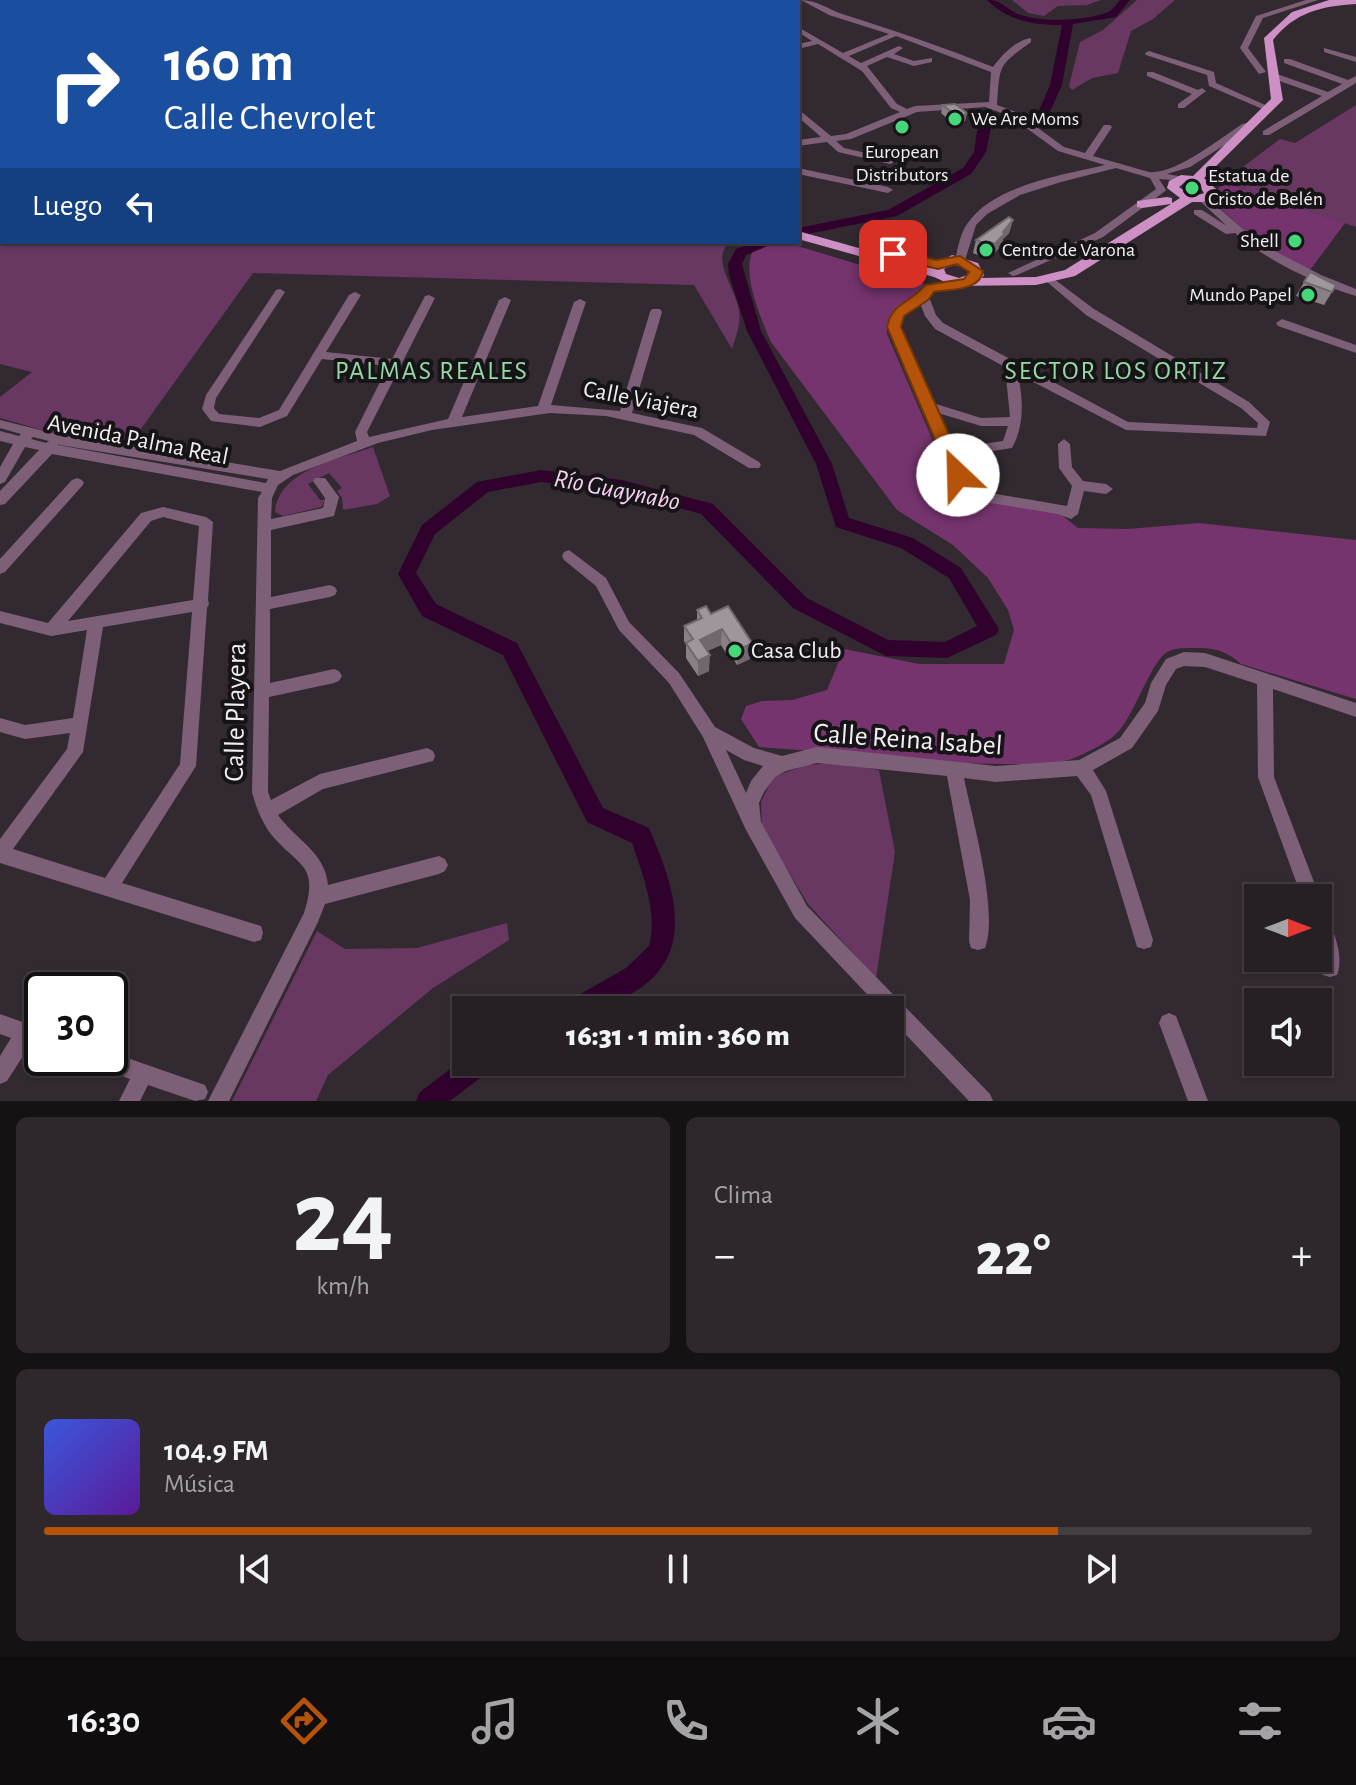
<!DOCTYPE html>
<html lang="es">
<meta charset="utf-8">
<style>
body{margin:0;font-family:"Alegreya Sans",sans-serif;background:#2e282c;color:#f1f3f6;height:100vh;display:flex;flex-direction:column;font-size:30px;white-space:nowrap}
*{box-sizing:border-box;margin:0}
p{font-size:26px;color:#a4a3a6}
.icon{flex:none;width:44px;height:44px;fill:none;stroke:currentColor;stroke-width:2;stroke-linecap:round;stroke-linejoin:round}
.map{position:relative;height:1101px;overflow:hidden}
.drawer{display:flex;flex-direction:column;gap:16px;padding:16px;background:#151214;flex:1}
.drawer>*{flex:none}
.hud{position:absolute;left:0px;top:0px;width:800px;height:244px;box-shadow:0 2px 6px #0004,0 0 0 2px #423e41;background:#1a4fa0;color:#fff;overflow:hidden}
.needle{width:52px;rotate:90deg}
.buttons{position:absolute;left:1244px;top:884px;display:grid;gap:16px}
.buttons a{display:grid;place-items:center;width:88px;height:88px;border-radius:0px;background:#262024;box-shadow:0 2px 6px #0004,0 0 0 2px #423e41;font-size:40px}
.speed{position:absolute;left:24px;top:972px;display:flex;gap:16px;font-size:40px;font-weight:700;text-align:center}
.speed>*{display:grid;place-content:center;width:104px;height:104px;border-radius:50%;background:#262024;box-shadow:0 2px 6px #0004,0 0 0 2px #423e41;line-height:1}
.speed .limit{border:4px solid #111;border-radius:12px;background:#fff;color:#111}
.pin{position:absolute;display:grid;place-items:center;width:68px;height:68px;color:#fff;margin:-34px;border-radius:16px;box-shadow:0 4px 12px #0006}
.me{position:absolute;width:88px;margin:-44px;rotate:336deg;stroke-linejoin:round;filter:drop-shadow(0 0 6px #0008)}
.turn{display:flex;align-items:center;gap:28px;height:168px;padding:0 32px;font-size:36px}
.turn .icon{width:104px;height:104px;stroke-width:2.5}
.turn b{display:block;font-size:56px;line-height:68px}
.then{display:flex;align-items:center;height:76px;padding:0 32px;background:#0003;gap:16px;font-size:30px}
.big{font-size:60px;font-weight:800;line-height:1.1}
.drawer .widget{flex:1;display:flex;flex-direction:column;justify-content:center;gap:12px;min-width:0;padding:0 28px;border-radius:12px;background:#2e282c}
.drawer .dial{align-items:center;gap:0}
.dial b{font-size:104px;line-height:1}
.song{display:flex;align-items:center;gap:24px}
.cover{width:96px;height:96px;border-radius:12px;background:linear-gradient(135deg,hsl(230 70% 55%),hsl(270 70% 35%))}
.played{height:8px;border-radius:4px;background:linear-gradient(90deg,#b45309 80%,#423e41 80%)}
.keys{display:flex;justify-content:space-around;direction:ltr}
.heat{display:flex;justify-content:space-between;align-items:center;font-size:44px;direction:ltr}
.drawer .tiles{flex:1;display:grid;gap:16px;grid-template-columns:1fr 1fr}
.widget:last-child{grid-column:span 2}
.trip{position:absolute;left:452px;top:996px;width:452px;height:80px;border-radius:0px;background:#262024;box-shadow:0 2px 6px #0004,0 0 0 2px #423e41;font-weight:800;line-height:80px;text-align:center}
.dock{display:flex;height:128px;justify-content:space-around;align-items:center;background:#0f0d0e;color:#a4a3a6}
.dock .icon{width:56px;height:56px}
.dock .selected{color:#b45309}
.dock b{font-size:36px;color:#f1f3f6}
.map>svg:first-child{display:block}
.green{fill:#683762}
.forest{fill:#76346f}
.lines{fill:none;stroke-linecap:round;stroke-linejoin:round}
.river{fill:#31012d;fill-rule:evenodd}
.minor{fill:#7d5f78;fill-rule:evenodd}
.major{fill:#cd8fc4;fill-rule:evenodd}
.wall{fill:#898087}
.shaded-wall{fill:#6f686e}
.building{fill:#9f959d;stroke:#6f686e;stroke-width:2}
.route{fill:#b45309;stroke:#753606;stroke-width:2}
.poi-dot{fill:#45d77a;stroke:#171417;stroke-width:3}
.labels{text-anchor:middle;dominant-baseline:central;stroke-width:8;stroke-linejoin:round;paint-order:stroke}
.far-poi-label{font-size:20px;fill:#f3eef2;stroke:#171417;text-anchor:start}
.street-label{font-size:24px;fill:#f3eef2;stroke:#171417}
.poi-label{font-size:24px;fill:#f3eef2;stroke:#171417;text-anchor:start}
.neighbourhood-label{font-size:26px;letter-spacing:2px;fill:#95daa6;stroke:#171417}
.water-label{font-size:26px;font-style:italic;fill:#f8d1f2;stroke:#171417}
.near-street-label{font-size:28px;fill:#f3eef2;stroke:#171417}
</style>
<div class="map">
<svg width="1356" height="1101" viewBox="0 0 1356 1101">
<rect width="100%" height="100%" fill="#322a30"/>
<!-- green -->
<g class="green">
<polygon points="1012,0 1101,0 1087,5 1058,6 1044,16 1028,13"/>
<polygon points="1137,0 1175,0 1153,19 1131,31 1118,73 1092,78 1072,90 1069,86 1080,42 1103,30"/>
<polygon points="1356,105 1356,227 1223,182 1280,139 1295,143"/>
<path d="M 0,236 L 2,242 L 731,242 C 708,257 737,290 739,311 C 741,324 736,336 732,349 L 694,285 L 253,273 L 128,447 L 59,435 L 0,418 L 0,397 L 32,372 L 0,364 Z"/>
<path d="M 373,447 L 390,496 L 377,504 L 343,510 L 342,498 L 337,491 L 342,488 L 329,473 L 308,484 L 320,500 L 325,500 L 321,507 L 283,516 L 275,512 C 279,469 340,459 373,447 Z"/>
<polygon points="836,763 879,770 895,852 876,978 808,904 762,828 761,802 773,777 806,765"/>
<polygon points="507,923 509,940 433,988 328,1075 316,1101 232,1101 317,931 345,949 417,948"/>
</g>
<!-- forest -->
<g class="forest">
<polygon points="1223,182 1345,223 1310,270 1259,244 1211,200"/>
<path d="M 773,242 L 784,242 L 927,285 C 914,303 885,308 887,334 L 952,485 L 962,491 L 1059,513 L 1078,528 L 1128,529 L 1199,523 L 1356,540 L 1356,699 L 1241,664 C 1229,652 1214,647 1197,648 C 1188,648 1175,647 1167,652 C 1151,661 1134,717 1116,734 C 1107,743 1086,753 1074,758 C 1055,766 1028,764 1008,764 C 924,764 842,752 759,747 L 741,719 L 746,706 L 762,701 L 792,700 L 827,690 L 844,649 L 919,664 L 1004,664 L 1014,630 L 1008,610 L 988,578 L 953,545 L 897,510 L 771,342 C 761,319 740,271 754,249 Z"/>
</g>
<g class="lines">
<!-- river -->
<g class="river">
<path d="M 987,0 C 1001,0 1004,7 1016,13 C 1037,23 1084,21 1106,13 C 1112,11 1116,5 1120,0 L 1130,0 L 1116,17 L 1073,24 L 1062,85 L 1045,122 L 1012,127 L 991,127 L 986,152 L 971,174 L 897,216 L 798,236 L 798,228 L 888,210 L 963,168 L 974,152 L 977,131 L 983,121 L 1036,117 L 1050,85 L 1062,25 C 1033,25 1009,21 987,0 Z"/>
<path d="M 757,242 L 777,242 L 746,255 L 742,264 L 761,331 L 832,464 L 849,518 L 913,538 L 961,568 L 999,629 L 996,635 L 947,658 L 886,656 L 793,608 L 701,514 L 622,492 L 541,482 L 488,492 L 435,534 L 416,573 L 436,604 L 517,643 L 603,808 L 649,828 C 672,882 698,949 639,989 C 628,995 614,1007 601,1010 C 591,1013 576,1010 565,1010 L 568,1001 L 626,968 L 649,946 C 658,912 643,876 632,843 L 587,822 L 503,655 L 422,616 L 398,574 L 422,525 L 477,482 L 541,470 L 622,480 L 713,504 L 807,598 L 888,640 L 945,642 L 977,626 L 949,578 L 901,548 L 836,527 L 816,464 L 747,331 L 729,275 L 728,264 L 736,249 Z"/>
<polygon points="466,1057 466,1062 493,1062 489,1071 450,1101 416,1101 420,1092"/>
</g>
<!-- minor -->
<g class="minor">
<polygon points="258,0 312,0 315,2 261,2"/>
<rect x="402" y="0" width="8" height="2"/>
<polygon points="677,0 685,0 686,2 678,2"/>
<path d="M 801,0 C 816,0 828,9 842,14 C 893,30 943,47 993,67 C 1002,55 1016,40 1031,38 L 1031,42 C 998,66 1000,64 997,105 L 1016,112 L 1064,147 L 1085,153 L 1104,125 L 1110,125 L 1112,127 L 1093,156 L 1149,172 C 1174,175 1220,139 1242,124 L 1251,122 L 1256,125 L 1190,167 L 1167,174 L 1184,177 L 1184,181 L 1159,179 L 1166,190 L 1164,192 L 1103,237 L 1017,275 L 1013,276 L 1008,273 L 1095,233 L 1156,189 L 1150,178 L 1116,168 L 1061,182 L 1020,195 L 987,214 L 976,225 L 965,260 L 960,263 L 956,262 L 955,260 C 958,248 960,234 967,224 C 993,185 1063,175 1105,165 L 1058,151 L 1010,116 L 985,107 L 917,112 L 851,139 L 836,141 L 844,148 L 893,159 L 893,163 L 890,164 L 838,152 L 827,142 L 798,146 L 798,140 L 821,137 L 798,117 L 798,109 L 831,136 L 846,134 L 900,112 L 891,108 L 862,71 L 818,44 L 798,49 L 798,44 L 812,41 L 798,32 L 798,27 L 843,53 L 889,34 L 829,15 ZM 896,36 L 991,72 L 989,102 L 915,106 L 907,109 L 897,104 L 867,66 L 887,57 L 914,66 L 932,62 L 932,58 L 914,61 L 894,54 L 903,48 L 899,46 L 861,63 L 849,56 Z"/>
<polygon points="1306,0 1318,0 1263,18 1248,48 1266,72 1259,74 1240,48 1256,16"/>
<rect x="0" y="29" width="2" height="4"/>
<rect x="0" y="44" width="2" height="4"/>
<polygon points="1324,48 1356,57 1356,62 1324,52"/>
<polygon points="1149,51 1214,72 1216,83 1274,109 1267,111 1209,86 1207,75 1146,55 1145,53"/>
<polygon points="1284,59 1290,59 1348,80 1356,76 1356,83 1269,135 1263,135 1263,131 1322,96 1271,78 1271,74 1277,74 1328,92 1342,84 1284,63"/>
<polygon points="1147,72 1153,72 1198,90 1202,88 1206,91 1184,108 1178,108 1178,104 1192,94 1147,76"/>
<rect x="0" y="113" width="2" height="6"/>
<polygon points="798,168 888,187 893,190 888,193 798,174"/>
<path d="M 1200,197 L 1206,197 L 1259,243 L 1321,275 L 1356,289 L 1356,296 C 1316,284 1266,260 1235,233 L 1226,234 L 1194,214 L 1194,210 L 1202,210 L 1227,226 L 1200,201 Z"/>
<path d="M 1050,276 L 1094,309 L 1249,402 L 1270,422 L 1266,436 L 1126,430 L 1018,374 C 1023,400 1025,424 1012,448 L 966,455 L 961,453 L 960,450 L 961,447 L 1003,441 L 1008,426 L 981,426 L 938,413 C 948,437 960,483 985,492 L 1067,506 L 1072,486 L 1059,468 L 1058,444 L 1064,439 L 1070,444 L 1072,467 L 1083,481 L 1106,484 L 1113,489 L 1106,494 L 1084,491 L 1078,514 L 1071,519 L 1058,514 L 979,501 L 966,496 L 951,475 L 888,327 L 891,314 L 900,305 L 919,295 L 926,286 L 953,279 L 957,280 L 957,284 L 934,290 L 929,297 L 936,315 L 943,323 L 1128,422 L 1257,428 L 1258,423 L 1241,408 L 1086,315 L 1046,281 L 1045,279 ZM 920,303 L 925,316 L 935,329 L 1005,367 L 1010,417 L 981,418 L 933,403 L 900,327 L 902,315 Z"/>
<path d="M 280,289 L 285,292 L 216,398 L 214,408 L 219,414 L 259,418 L 279,410 L 349,295 L 355,292 L 361,295 L 326,352 L 392,359 L 425,296 L 429,295 L 435,298 L 367,432 L 369,437 L 448,419 L 499,300 L 505,297 L 511,300 L 462,417 L 538,406 L 574,302 L 580,299 L 586,302 L 551,405 L 620,411 L 650,312 L 652,309 L 660,309 L 662,312 L 632,413 L 702,428 L 759,462 L 761,465 L 759,468 L 749,468 L 694,435 L 606,416 L 550,413 L 432,430 L 378,443 L 293,475 L 278,485 L 272,498 L 271,519 L 323,508 L 325,498 L 313,481 L 315,478 L 325,478 L 339,497 L 334,516 L 271,530 L 271,597 L 330,585 L 335,587 L 337,591 L 335,595 L 330,597 L 270,609 L 270,683 L 334,669 L 339,671 L 342,676 L 339,681 L 334,683 L 269,697 L 268,792 L 271,800 L 320,774 L 427,748 L 433,751 L 435,756 L 433,761 L 323,789 L 278,815 C 295,839 326,853 328,885 L 439,856 L 445,859 L 448,865 L 445,871 L 439,874 L 325,904 L 318,922 L 229,1101 L 208,1101 L 304,913 C 320,862 297,867 270,833 C 261,820 256,807 252,792 L 258,498 L 262,492 L 52,454 L 5,504 L 0,505 L 0,491 L 39,450 L 25,447 L 5,482 L 0,484 L 0,467 L 13,444 L 0,441 L 0,431 L 19,436 L 21,434 L 0,428 L 0,420 L 60,435 L 280,471 L 357,441 L 355,432 L 388,366 L 322,359 L 287,416 L 260,427 L 211,421 L 202,409 L 206,395 L 276,290 ZM 33,437 L 49,441 L 46,443 L 31,439 ZM 58,444 L 60,445 L 268,479 L 266,483 L 58,445 Z"/>
<polygon points="1282,319 1356,345 1356,353 1278,326 1276,323"/>
<polygon points="77,478 82,480 84,483 82,486 5,572 0,574 0,559 72,480"/>
<path d="M 163,507 L 206,517 L 213,522 L 208,600 L 209,604 L 207,608 L 196,766 L 122,883 L 261,926 L 263,933 L 261,940 L 254,942 L 0,863 L 0,839 L 67,749 L 70,733 L 25,739 L 0,732 L 0,718 L 25,725 L 73,718 L 87,630 L 51,636 L 0,623 L 0,611 L 48,623 L 141,513 ZM 163,517 L 199,526 L 193,600 L 68,621 L 151,521 ZM 192,612 L 180,764 L 105,878 L 13,849 L 83,752 L 103,627 Z"/>
<path d="M 569,550 L 606,578 L 629,622 L 679,673 L 715,727 L 754,748 L 782,756 L 817,747 L 996,766 L 1079,760 L 1120,738 L 1145,703 L 1151,683 L 1166,659 L 1184,652 L 1205,653 L 1356,703 L 1356,717 L 1273,689 L 1274,777 L 1320,898 L 1318,903 L 1318,898 L 1302,898 L 1258,777 L 1257,684 L 1205,667 L 1184,666 L 1176,669 L 1166,685 L 1158,711 L 1132,748 L 1093,770 L 1106,791 L 1153,940 L 1151,947 L 1144,949 L 1137,947 L 1135,940 L 1091,795 L 1077,776 L 996,782 L 964,778 C 972,818 999,912 985,948 L 978,950 L 971,948 L 969,941 L 970,900 L 947,776 L 817,763 L 786,771 L 775,777 L 764,792 L 759,803 L 761,822 L 807,906 L 990,1094 L 993,1101 L 969,1101 L 890,1018 L 890,1010 L 882,1010 L 795,918 L 746,830 L 703,737 L 669,683 L 619,630 L 596,586 L 564,560 L 562,556 L 564,552 ZM 726,750 L 744,760 L 763,766 L 751,781 L 746,793 Z"/>
<path d="M 1318,906 L 1324,909 C 1332,927 1345,956 1337,975 L 1330,977 L 1323,975 L 1321,968 Z"/>
<polygon points="1169,1013 1176,1016 1208,1101 1188,1101 1159,1023 1162,1016"/>
<polygon points="0,1014 42,1029 42,1049 30,1045 7,1081 0,1084 0,1056 11,1038 0,1034"/>
<polygon points="110,1052 205,1085 208,1092 205,1099 195,1101 148,1085 140,1101 119,1101 130,1079 92,1065 89,1058 110,1058"/>
</g>
<!-- major -->
<g class="major">
<path d="M 1329,0 L 1356,0 L 1356,4 C 1322,6 1295,12 1273,40 L 1283,100 L 1204,178 L 1216,189 L 1215,197 L 1202,202 L 1192,202 L 1075,276 L 1036,285 L 954,286 L 934,277 L 798,239 L 798,231 L 930,268 L 952,255 L 978,263 L 984,275 L 982,278 L 1036,277 L 1065,270 L 1171,204 L 1142,208 L 1137,207 L 1137,201 L 1167,197 L 1172,198 L 1172,203 L 1180,198 L 1167,188 L 1169,181 L 1181,175 L 1193,176 L 1271,99 L 1264,38 L 1292,12 ZM 1184,183 L 1199,185 L 1204,193 C 1195,197 1187,193 1179,187 ZM 953,264 L 967,269 L 970,274 L 959,278 L 946,274 L 944,269 Z"/>
<rect x="0" y="140" width="2" height="8"/>
</g>
</g>
<!-- wall -->
<g class="wall">
<polygon points="943,105 967,113 965,121 956,126 941,113"/>
<polygon points="1013,220 1009,233 1003,239 1001,246 991,257 986,256 985,258 973,253 976,240"/>
<polygon points="1310,272 1332,292 1324,305 1296,296"/>
<polygon points="697,610 711,614 750,659 737,665 732,657 729,658 721,645 707,651 709,671 698,676 686,658 686,644 684,641 684,626 697,620"/>
</g>
<!-- shaded-wall -->
<g class="shaded-wall">
<polygon points="967,113 965,121 956,126 958,118"/>
<polygon points="1013,220 1009,233 1003,239 1001,246 991,257 995,244"/>
<polygon points="722,629 721,645 699,655 700,640"/>
<polygon points="733,642 732,657 729,658 731,643"/>
<polygon points="752,643 750,659 737,665 739,650"/>
<polygon points="710,655 709,671 698,676 698,661"/>
</g>
<!-- building -->
<g class="building">
<polygon points="955,104 967,113 958,118 943,105"/>
<polygon points="1009,217 1013,220 1003,232 1005,233 995,244 990,242 989,245 976,240"/>
<polygon points="1310,272 1336,285 1332,292 1304,282"/>
<polygon points="706,606 711,614 728,606 752,643 739,650 733,642 731,643 722,629 700,640 710,655 698,661 686,643 693,639 684,626 702,618 697,610"/>
</g>
<!-- route -->
<path class="route" d="M 893,249 L 936,260 L 960,256 L 983,271 C 980,291 951,289 934,292 L 928,300 L 904,316 L 901,327 L 967,475 L 958,481 L 950,475 L 887,327 C 892,302 910,304 925,285 L 964,279 L 969,272 L 957,264 L 938,269 L 888,257 L 886,254 Z"/>
<!-- markers -->
<g class="poi-dot">
<circle cx="955" cy="119" r="8"/>
<circle cx="902" cy="127" r="8"/>
<circle cx="1192" cy="188" r="8"/>
<circle cx="1295" cy="241" r="8"/>
<circle cx="986" cy="250" r="8"/>
<circle cx="1308" cy="295" r="8"/>
<circle cx="735" cy="651" r="8"/>
</g>
<g class="labels">
<!-- far-poi labels -->
<g class="far-poi-label">
<text x="971" y="119">We Are Moms</text>
<text x="902" y="152" text-anchor="middle">European<tspan x="902" dy="23">Distributors</tspan></text>
<text x="1208" y="176">Estatua de<tspan x="1208" dy="23">Cristo de Belén</tspan></text>
<text x="1279" y="241" text-anchor="end">Shell</text>
<text x="1002" y="250">Centro de Varona</text>
<text x="1292" y="295" text-anchor="end">Mundo Papel</text>
</g>
<!-- street labels -->
<g class="street-label">
<text transform="translate(641 400) rotate(11)">Calle Viajera</text>
<text transform="translate(138 440) rotate(11)">Avenida Palma Real</text>
</g>
<!-- poi labels -->
<g class="poi-label">
<text x="751" y="651">Casa Club</text>
</g>
<!-- neighbourhood labels -->
<g class="neighbourhood-label">
<text x="432" y="371">PALMAS REALES</text>
<text x="1116" y="371">SECTOR LOS ORTIZ</text>
</g>
<!-- water labels -->
<g class="water-label">
<text transform="translate(617 490) rotate(11)">Río Guaynabo</text>
</g>
<!-- near-street labels -->
<g class="near-street-label">
<text transform="translate(236 712) rotate(-89)">Calle Playera</text>
<text transform="translate(908 740) rotate(4)">Calle Reina Isabel</text>
</g>
</g>
</svg>
<div class="buttons">
<a><svg class="needle" viewBox="-14 -14 28 28"><path d="M0-13l5 13h-10z" fill="#e53935"/><path d="M0 13l5-13h-10z" fill="#a4a3a6"/></svg></a>
<a><svg class="icon" aria-label="sound" viewBox="0 0 24 24"><path d="M4 9h4l5-4v14l-5-4H4zM17 9q2 3 0 6"/></svg></a>
</div>
<div class="speed"><div class="limit">30</div></div>
<div class="pin" style="left:893px;top:254px;background:#d93025"><svg class="icon" aria-label="arrive" viewBox="0 0 24 24"><path d="M6 21V4h12l-3 4 3 4H6"/></svg></div>
<svg class="me" style="left:958px;top:475px" viewBox="-20 -20 40 40"><circle r="19" fill="#fff"/><path d="M0-13L10 11 0 6-10 11z" fill="#b45309"/></svg>
<div class="trip">16:31 · 1 min · 360 m</div>
<div class="hud">
<div class="turn"><svg class="icon" aria-label="right" viewBox="0 0 24 24"><path d="M7 20v-9h11M14 6l5 5-5 5"/></svg><div><b>160 m</b>Calle Chevrolet</div></div>
<div class="then">Luego<svg class="icon" aria-label="left" viewBox="0 0 24 24"><path d="M17 20v-9H6M10 6l-5 5 5 5"/></svg></div>
</div>
</div>
<section class="drawer">
<div class="tiles">
<div class="widget dial"><b>24</b><p>km/h</p></div>
<div class="widget"><p>Clima</p>
<div class="heat"><a>−</a><b class="big">22°</b><a>+</a></div>
</div>
<div class="widget">
<div class="song"><i class="cover"></i><div><b>104.9 FM</b><p>Música</p></div></div>
<div class="played"></div>
<div class="keys"><svg class="icon" aria-label="previous" viewBox="0 0 24 24"><path d="M18 5L8 12l10 7zM5 5v14"/></svg><svg class="icon" aria-label="pause" viewBox="0 0 24 24"><path d="M8 5v14M16 5v14"/></svg><svg class="icon" aria-label="next" viewBox="0 0 24 24"><path d="M6 5l10 7-10 7zM19 5v14"/></svg></div>
</div>
</div>
</section>
<nav class="dock">
<b>16:30</b>
<svg class="icon selected" aria-label="directions" viewBox="0 0 24 24"><path d="M12 3l9 9-9 9-9-9zM9 14v-3h6M13 9l2 2-2 2"/></svg>
<svg class="icon" aria-label="music" viewBox="0 0 24 24"><path d="M9 18V5l10-2v13"/><circle cx="6" cy="18" r="3"/><circle cx="16" cy="16" r="3"/></svg>
<svg class="icon" aria-label="phone" viewBox="0 0 24 24"><path d="M5 4h4l2 5-3 2q2 4 5 5l2-3 5 2v4C11 20 4 13 5 4z"/></svg>
<svg class="icon" aria-label="climate" viewBox="0 0 24 24"><path d="M12 3v18M4 7l16 10M4 17L20 7"/></svg>
<svg class="icon" aria-label="car" viewBox="0 0 24 24"><path d="M5 17H2v-5l4-1 3-4h7l3 4 3 1v5h-3M9 17h6M6 11h13"/><circle cx="7" cy="17" r="2"/><circle cx="17" cy="17" r="2"/></svg>
<svg class="icon" aria-label="filters" viewBox="0 0 24 24"><path d="M4 7h16M4 17h16"/><circle cx="9" cy="7" r="2"/><circle cx="15" cy="17" r="2"/></svg>
</nav>
